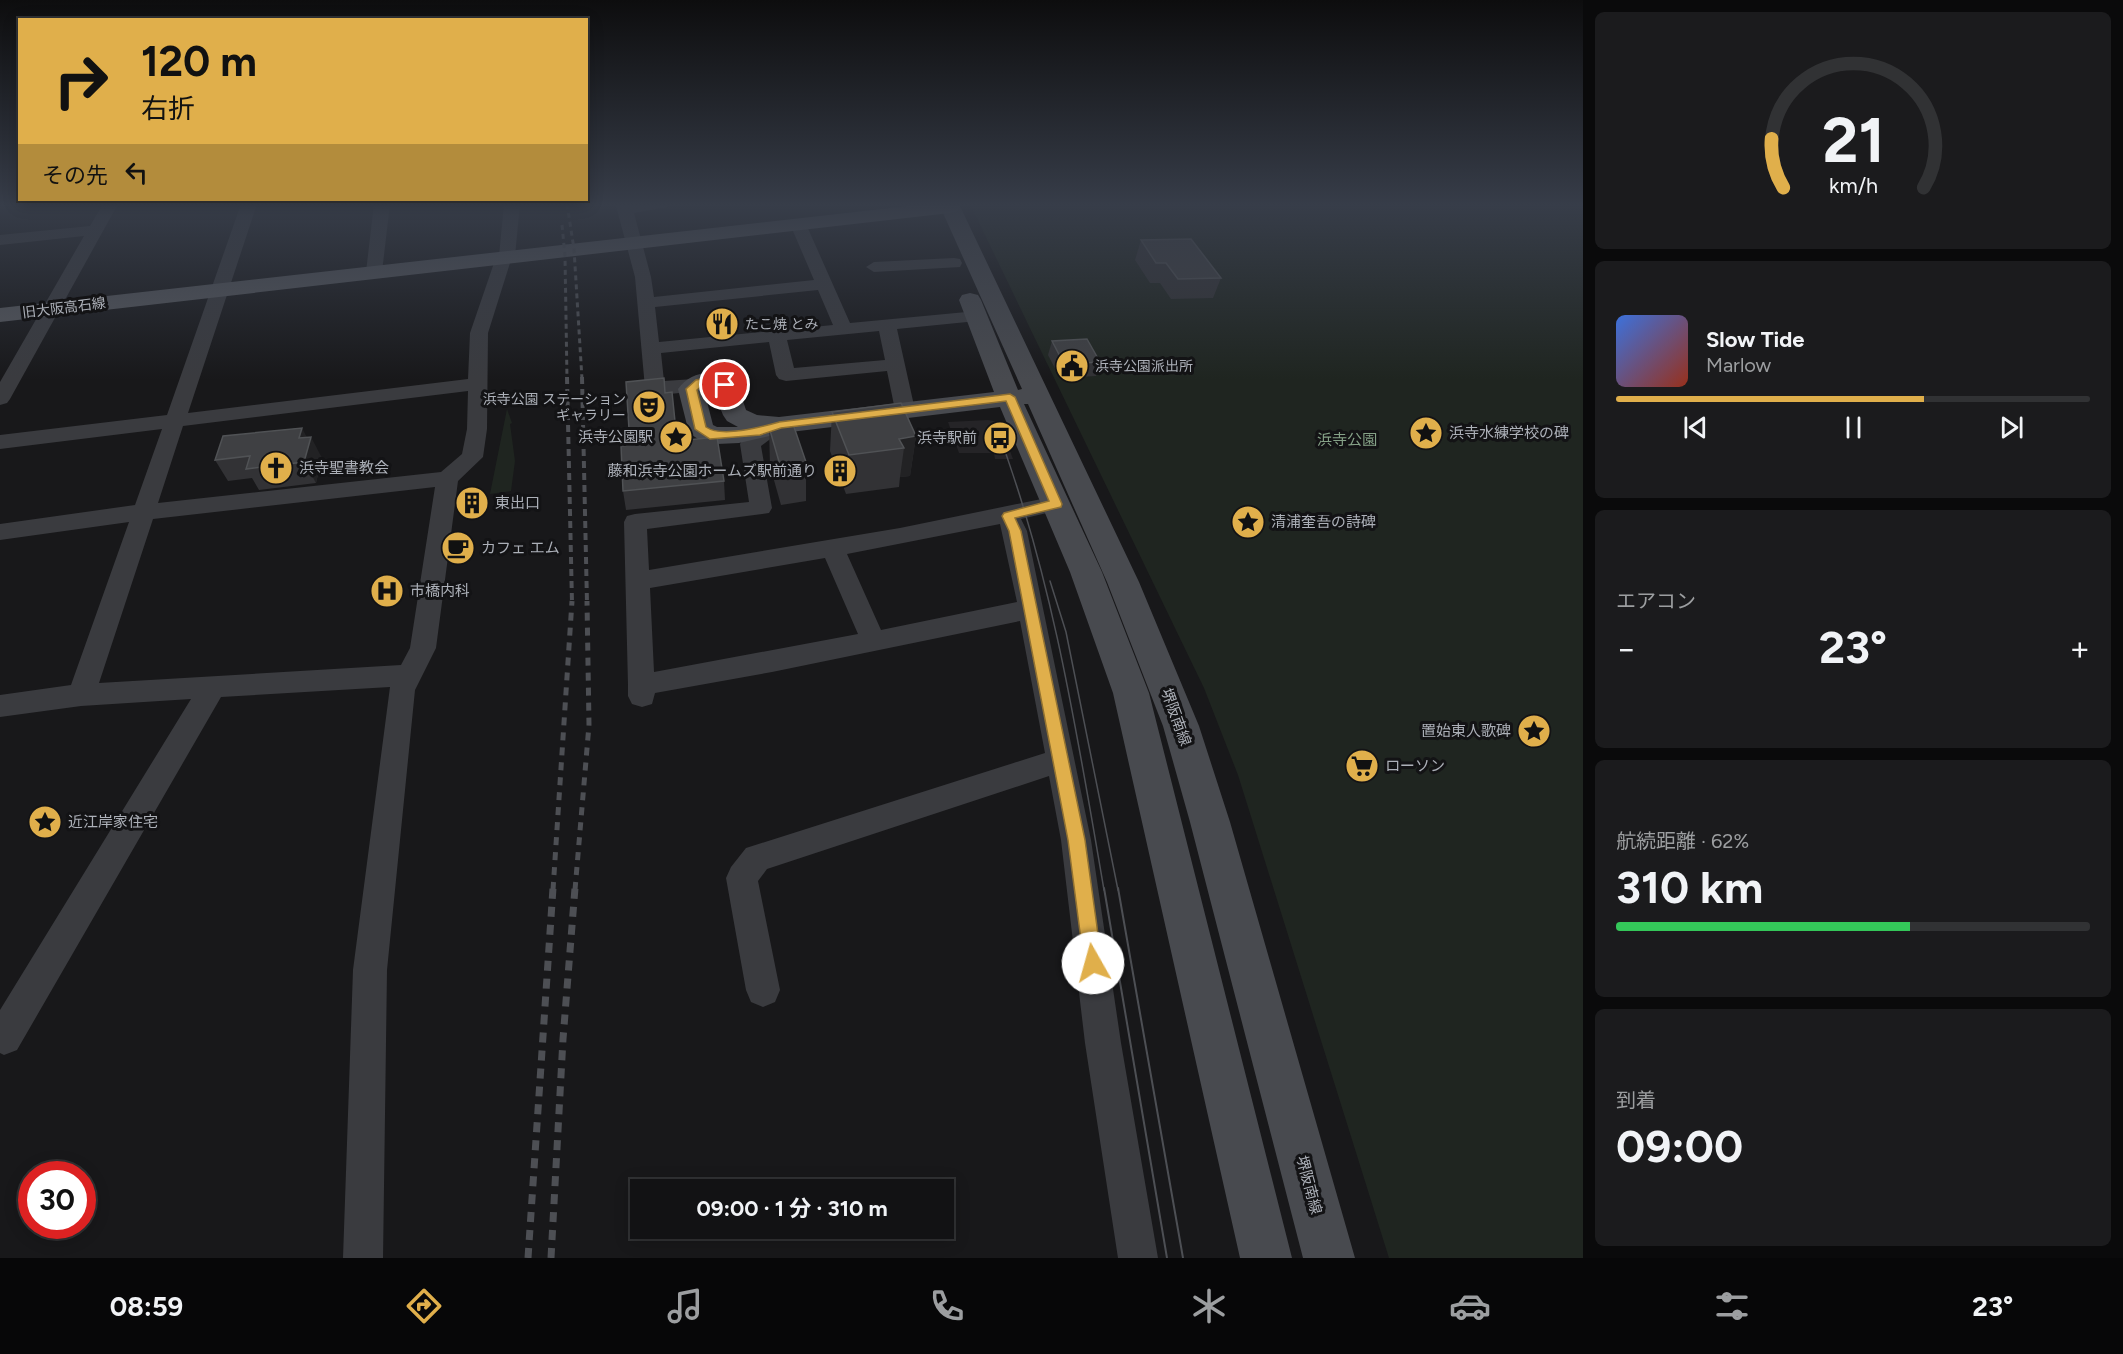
<!DOCTYPE html>
<html lang="ja">
<meta charset="utf-8">
<style>
body{margin:0;font-family:Figtree,"Noto Sans JP",sans-serif;background:#1b1b1d;color:#f1f3f6;height:100vh;display:flex;flex-direction:column;font-size:22px;white-space:nowrap}
*{box-sizing:border-box;margin:0}
p{font-size:20px;color:#9c9ea0}
.icon{flex:none;width:33px;height:33px;fill:none;stroke:currentColor;stroke-width:2;stroke-linecap:round;stroke-linejoin:round}
.map{position:relative;flex:1;overflow:hidden}
.side{display:flex;flex-direction:column;gap:12px;padding:12px;background:#0a0a0b;width:540px}
.side>*{flex:none}
.top-card{position:absolute;left:18px;top:18px;width:570px;height:183px;border-radius:0px;box-shadow:0 3px 15px #0003,0 0 0 2px #313234;background:#e0af4b;color:#111;overflow:hidden}
.speed{position:absolute;left:18px;top:1161px;display:flex;gap:12px;font-size:30px;font-weight:700;text-align:center}
.speed>*{display:grid;place-content:center;width:78px;height:78px;border-radius:50%;background:#121214;box-shadow:0 3px 15px #0003,0 0 0 2px #313234;line-height:1}
.speed .limit{border:9px solid #d22;background:#fff;color:#111}
.pin{position:absolute;display:grid;place-items:center;width:51px;height:51px;color:#fff;margin:-26px;border:3px solid #fff;border-radius:50%;box-shadow:0 2px 6px #0007}
.me{position:absolute;width:66px;margin:-33px;rotate:353deg;stroke-linejoin:round;filter:drop-shadow(0 0 4px #0008)}
.turn{display:flex;align-items:center;gap:21px;height:126px;padding:0 24px;font-size:27px}
.turn .icon{width:78px;height:78px;stroke-width:2.5}
.turn b{display:block;font-size:42px;line-height:51px}
.then{display:flex;align-items:center;height:57px;padding:0 24px;background:#0003;gap:12px;font-size:22px}
.big{font-size:45px;font-weight:700;line-height:1.1}
.side .card{flex:1;display:flex;flex-direction:column;justify-content:center;gap:9px;min-width:0;padding:0 21px;border-radius:9px;background:#1b1b1d}
.side .dial{align-items:center;gap:0}
.dial svg{height:156px;overflow:visible;fill:none;stroke:#313234;stroke-width:7;stroke-linecap:round;text-anchor:middle}
.dial text{fill:#f1f3f6;stroke:none}
.song{display:flex;align-items:center;gap:18px}
.cover{width:72px;height:72px;border-radius:9px;background:linear-gradient(135deg,hsl(220 70% 55%),hsl(10 70% 35%))}
.played{height:6px;border-radius:3px;background:linear-gradient(90deg,#e0af4b 65%,#313234 65%)}
.keys{display:flex;justify-content:space-around;direction:ltr}
.heat{display:flex;justify-content:space-between;align-items:center;font-size:33px;direction:ltr}
.charge{height:9px;border-radius:4px;background:linear-gradient(90deg,#34c759 62%,#313234 0)}
.trip{position:absolute;left:630px;top:1179px;width:324px;height:60px;border-radius:0px;background:#121214;box-shadow:0 3px 15px #0003,0 0 0 2px #313234;font-weight:700;line-height:60px;text-align:center}
.tabs{display:flex;height:96px;justify-content:space-around;align-items:center;background:#070708;color:#9c9ea0}
.tabs .icon{width:42px;height:42px}
.tabs .selected{color:#e0af4b}
.tabs b{font-size:27px;color:#f1f3f6}
main{display:flex;flex:1;min-height:0}
.map>svg:first-child{display:block}
.built{fill:#252427}
.green{fill:#1f2520}
.lines{fill:none;stroke-linecap:round;stroke-linejoin:round}
.street{fill:#3a3b3f;fill-rule:evenodd}
.secondary{fill:#484a4f;fill-rule:evenodd}
.primary{fill:#56585d;fill-rule:evenodd}
.tram-far1{stroke:#4d4f54;stroke-width:1.5}
.tram{stroke:#4d4f54;stroke-width:2}
.rail-far3{stroke:#4d4f54;stroke-width:3;stroke-dasharray:5 4;stroke-linecap:butt}
.rail-far2{stroke:#4d4f54;stroke-width:4;stroke-dasharray:7 5;stroke-linecap:butt}
.rail-far1{stroke:#4d4f54;stroke-width:5;stroke-dasharray:8 7;stroke-linecap:butt}
.rail{stroke:#4d4f54;stroke-width:7;stroke-dasharray:10 8;stroke-linecap:butt}
.wall{fill:#323235}
.shaded-wall{fill:#222224}
.building{fill:#3f4043;stroke:#505255;stroke-width:1.5}
.route{fill:#e0af4b;stroke:#927231;stroke-width:1.5}
.labels{text-anchor:middle;dominant-baseline:central;stroke-width:6;stroke-linejoin:round;paint-order:stroke}
.far-street-label{font-size:14px;fill:#acb0b8;stroke:#131315}
.far-poi-label{font-size:14px;fill:#acb0b8;stroke:#131315;text-anchor:start}
.poi-label{font-size:15px;fill:#acb0b8;stroke:#131315;text-anchor:start}
.park-label{font-size:15px;fill:#85a187;stroke:#131315}
.street-label{font-size:15px;fill:#acb0b8;stroke:#131315}
</style>
<main>
<div class="map">
<svg width="1583" height="1258" viewBox="0 0 1583 1258">
<rect width="100%" height="100%" fill="#18181a"/>
<!-- built -->
<polygon class="built" points="988,420 999,422 1013,459 995,459 994,453 959,453 948,422"/>
<!-- green -->
<g class="green">
<polygon points="970,204 1583,204 1583,1258 1389,1258 1238,775 1204,688"/>
<polygon points="507,409 512,423 510,424 515,461 511,491 490,494"/>
</g>
<g class="lines">
<!-- street -->
<g class="street">
<polygon points="103,204 118,204 10,399 7,403 0,405 0,382 84,236 0,245 0,235 90,226"/>
<path d="M 241,204 L 257,204 L 188,413 L 468,379 L 470,333 L 494,263 L 499,256 L 504,204 L 520,204 L 515,256 L 510,263 L 488,333 L 487,429 L 483,457 L 458,481 L 436,648 L 415,690 L 387,970 L 383,1258 L 343,1258 L 353,970 L 390,687 L 221,697 L 17,1050 L 4,1055 L 0,1053 L 0,1010 L 191,699 L 81,706 L 0,717 L 0,695 L 71,685 L 129,522 L 0,540 L 0,524 L 135,505 L 162,429 L 0,449 L 0,435 L 167,415 ZM 468,391 L 467,429 L 462,454 L 441,472 L 158,503 L 183,426 ZM 435,487 L 410,648 L 401,665 L 99,683 L 153,519 Z"/>
<polygon points="374,204 390,204 382,272 374,277 366,272"/>
<path d="M 618,204 L 670,204 L 667,207 L 634,213 L 651,277 L 654,297 L 814,280 L 790,224 L 798,219 L 806,224 L 850,323 L 977,311 L 983,312 L 986,316 L 983,320 L 977,321 L 897,329 L 915,410 L 912,414 L 898,414 L 895,410 L 887,371 L 786,381 L 779,379 L 776,375 L 769,342 L 661,353 L 664,381 L 694,379 L 701,381 L 704,385 L 701,389 C 686,393 663,396 648,392 L 645,388 L 635,277 L 616,206 ZM 818,290 L 833,325 L 659,342 L 655,307 ZM 879,331 L 885,360 L 794,368 L 787,340 Z"/>
<polygon points="954,258 960,259 962,263 960,267 874,272 866,267 874,262"/>
<path d="M 779,419 L 786,421 L 789,425 L 761,446 L 772,508 L 769,513 L 647,529 L 649,570 L 900,528 L 1056,496 L 1064,499 L 1067,504 L 1064,509 L 1021,519 L 1027,531 L 1091,840 L 1121,1043 L 1158,1258 L 1118,1258 L 1085,1043 L 1061,840 L 1049,776 L 767,869 L 758,881 L 780,990 L 775,1002 L 763,1007 L 751,1002 L 746,990 L 726,878 L 731,867 L 746,848 L 1045,753 L 1020,621 L 772,672 L 655,693 L 652,704 L 642,707 L 632,704 L 628,696 L 628,685 L 624,522 L 627,516 L 635,514 L 749,502 L 740,444 L 743,439 L 772,421 ZM 1000,524 L 1017,602 L 881,630 L 847,554 ZM 825,558 L 858,634 L 654,672 L 650,588 Z"/>
</g>
<!-- secondary -->
<path class="secondary" d="M 939,204 L 959,204 L 1139,582 L 1199,726 L 1230,822 L 1355,1258 L 1303,1258 L 1190,822 L 1163,726 L 1107,582 L 1028,404 L 1024,404 L 1102,572 L 1149,693 L 1292,1258 L 1240,1258 L 1113,693 L 1070,572 L 1000,407 L 782,433 L 739,443 L 717,444 L 698,439 L 692,435 L 688,429 L 678,389 C 690,372 711,369 729,378 L 740,392 L 746,410 L 757,415 L 779,417 L 994,392 L 959,300 L 962,295 L 970,293 L 978,295 L 981,300 L 1018,390 L 1022,389 ZM 709,388 L 713,390 L 723,415 L 727,421 L 738,427 L 717,427 L 713,425 L 704,390 Z"/>
<!-- primary -->
<polygon class="primary" points="926,204 958,204 960,207 957,211 950,213 0,322 0,308"/>
<!-- tram-far1 -->
<g class="tram-far1">
<path d="M 995,424 C 1052,573 1077,733 1104,890"/>
<polyline points="1050,581 1066,632 1118,890"/>
</g>
<!-- tram -->
<g class="tram">
<polyline points="1104,888 1167,1258"/>
<polyline points="1118,888 1183,1258"/>
</g>
<!-- rail-far3 -->
<g class="rail-far3">
<polyline points="567,204 574,249 582,379"/>
<polyline points="562,225 565,256 567,379"/>
</g>
<!-- rail-far2 -->
<g class="rail-far2">
<polyline points="567,377 572,603"/>
<polyline points="582,377 587,603"/>
</g>
<!-- rail-far1 -->
<g class="rail-far1">
<polyline points="553,890 572,601"/>
<polyline points="575,890 589,725 587,601"/>
</g>
<!-- rail -->
<g class="rail">
<polyline points="528,1258 553,888"/>
<polyline points="551,1258 563,1039 575,888"/>
</g>
</g>
<!-- wall -->
<g class="wall">
<polygon points="1141,240 1221,278 1213,298 1171,299 1160,283 1150,283 1135,260"/>
<polygon points="1052,341 1100,362 1096,376 1060,378 1048,355"/>
<polygon points="666,393 677,440 724,481 725,500 626,510 623,491 630,445"/>
<polygon points="832,412 916,436 910,476 900,477 899,487 846,494 830,451"/>
<polygon points="769,427 806,462 806,501 781,505 770,466"/>
<polygon points="307,437 322,458 316,483 259,490 252,478 228,481 215,460"/>
</g>
<!-- shaded-wall -->
<g class="shaded-wall">
<polygon points="302,428 310,443 311,437 322,458 316,483 304,462 299,438"/>
<polygon points="916,436 910,476 900,477 904,448 899,439"/>
</g>
<!-- building -->
<g class="building">
<polygon points="1191,239 1221,278 1178,279 1166,263 1156,263 1141,240"/>
<polygon points="1087,339 1100,362 1064,364 1052,341"/>
<polygon points="664,378 665,393 672,392 677,441 717,437 724,481 623,491 621,446 630,445 626,382"/>
<polygon points="901,403 916,436 899,439 904,448 849,455 832,412"/>
<polygon points="793,424 806,462 780,465 769,427"/>
<polygon points="302,428 299,438 311,437 304,462 246,469 250,456 215,460 223,436"/>
</g>
<!-- sky -->
<linearGradient id="sky" x2="0" y2="1"><stop stop-color="#0d0d0e"/><stop offset="0.54" stop-color="#373d49"/><stop offset="1" stop-color="#373d49" stop-opacity="0"/></linearGradient>
<rect width="1583" height="380" fill="url(#sky)"/>
<!-- route -->
<path class="route" d="M 710,377 L 730,385 L 725,388 C 713,385 707,381 697,390 L 706,427 C 722,438 761,427 779,422 L 1010,394 L 1015,397 L 1062,504 L 1061,507 L 1015,518 L 1021,531 L 1085,840 L 1102,963 L 1099,970 L 1093,972 L 1087,970 L 1084,963 L 1068,840 L 1009,531 L 1002,516 L 1004,513 L 1049,501 L 1006,401 L 781,428 L 760,435 L 710,439 L 695,429 L 686,389 L 696,380 Z"/>
<!-- icons -->
<defs>
<symbol id="restaurant-disc" viewBox="-11 -11 22 22"><circle r="9.5" fill="#e0af4b" stroke="#131315"/><path d="M-5-6h1v4h1v-4h1v4h1v-4h1v5L-1.5 .5V6h-2V.5L-5-1ZM5-6V6H3V1.5H1.5Q1.5-4 5-6Z" fill="#111"/></symbol>
<symbol id="civic-disc" viewBox="-11 -11 22 22"><circle r="9.5" fill="#e0af4b" stroke="#131315"/><path d="M-.6-6.5H3V-4.5H.6V-3L4-1V1h2V6H-6V1h2V-1L-.6-3ZM-1.2 2.5V6h2.4V2.5Z" fill="#111"/></symbol>
<symbol id="theatre-disc" viewBox="-11 -11 22 22"><circle r="9.5" fill="#e0af4b" stroke="#131315"/><path d="M-5-5.5Q0-4 5-5.5V0Q5 5 0 6Q-5 5-5 0ZM-3.3-2.5H-1v1.5H-3.3ZM1-2.5H3.3v1.5H1ZM-2.8 1Q0 5.5 2.8 1Z" fill="#111"/></symbol>
<symbol id="sight-disc" viewBox="-11 -11 22 22"><circle r="9.5" fill="#e0af4b" stroke="#131315"/><path d="M0-6L1.8-2.2L6-1.7L2.9 1.2L3.7 5.4L0 3.3L-3.7 5.4L-2.9 1.2L-6-1.7L-1.8-2.2Z" fill="#111"/></symbol>
<symbol id="bus-disc" viewBox="-11 -11 22 22"><circle r="9.5" fill="#e0af4b" stroke="#131315"/><path d="M-5-6H5V4H4V6H2V4H-2V6H-4V4H-5ZM-3.5-4V0h7V-4ZM-3.5 1.2v1.5H-2V1.2ZM2 1.2v1.5H3.5V1.2Z" fill="#111"/></symbol>
<symbol id="church-disc" viewBox="-11 -11 22 22"><circle r="9.5" fill="#e0af4b" stroke="#131315"/><path d="M-1.2-6h2.4v3.5h3.3v2.4h-3.3V6h-2.4V-.1h-3.3v-2.4h3.3Z" fill="#111"/></symbol>
<symbol id="building-disc" viewBox="-11 -11 22 22"><circle r="9.5" fill="#e0af4b" stroke="#131315"/><path d="M-4-6H4V6H1V3H-1V6H-4ZM-2.5-4.3h1.7v1.8h-1.7ZM.8-4.3h1.7v1.8H.8ZM-2.5-1h1.7V.8h-1.7ZM.8-1h1.7V.8H.8Z" fill="#111"/></symbol>
<symbol id="cafe-disc" viewBox="-11 -11 22 22"><circle r="9.5" fill="#e0af4b" stroke="#131315"/><path d="M-5.5-4.5H6V0H3Q3 3.5 0 3.5H-2.5Q-5.5 3.5-5.5 0ZM3-3.2v2h1.7v-2ZM-6 4.5H4V6H-6Z" fill="#111"/></symbol>
<symbol id="hospital-disc" viewBox="-11 -11 22 22"><circle r="9.5" fill="#e0af4b" stroke="#131315"/><path d="M-5-5h3v3.5h4V-5h3V5h-3V1.5h-4V5h-3Z" fill="#111"/></symbol>
<symbol id="supermarket-disc" viewBox="-11 -11 22 22"><circle r="9.5" fill="#e0af4b" stroke="#131315"/><path d="M-6-5.5h2.5l.6 2H6L4.5 2H-2.5L-4.4-4H-6ZM-1.5 3.2a1.3 1.3 0 1 0 .1 0ZM3 3.2a1.3 1.3 0 1 0 .1 0Z" fill="#111"/></symbol>
</defs>
<g fill-rule="evenodd">
<use href="#restaurant-disc" x="703" y="305" width="38" height="38"/>
<use href="#civic-disc" x="1053" y="347" width="38" height="38"/>
<use href="#theatre-disc" x="630" y="388" width="38" height="38"/>
<use href="#sight-disc" x="1407" y="414" width="38" height="38"/>
<use href="#sight-disc" x="657" y="418" width="38" height="38"/>
<use href="#bus-disc" x="981" y="419" width="38" height="38"/>
<use href="#church-disc" x="257" y="449" width="38" height="38"/>
<use href="#building-disc" x="821" y="452" width="38" height="38"/>
<use href="#building-disc" x="453" y="484" width="38" height="38"/>
<use href="#sight-disc" x="1229" y="503" width="38" height="38"/>
<use href="#cafe-disc" x="439" y="529" width="38" height="38"/>
<use href="#hospital-disc" x="368" y="572" width="38" height="38"/>
<use href="#sight-disc" x="1515" y="712" width="38" height="38"/>
<use href="#supermarket-disc" x="1343" y="747" width="38" height="38"/>
<use href="#sight-disc" x="26" y="803" width="38" height="38"/>
</g>
<g class="labels">
<!-- far-street labels -->
<g class="far-street-label">
<text transform="translate(64 308) rotate(-7)">旧大阪高石線</text>
</g>
<!-- far-poi labels -->
<g class="far-poi-label">
<text x="745" y="324">たこ焼 とみ</text>
<text x="1095" y="366">浜寺公園派出所</text>
<text x="626" y="399" text-anchor="end">浜寺公園 ステーション<tspan x="626" dy="16">ギャラリー</tspan></text>
</g>
<!-- poi labels -->
<g class="poi-label">
<text x="1449" y="433">浜寺水練学校の碑</text>
<text x="653" y="437" text-anchor="end">浜寺公園駅</text>
<text x="977" y="438" text-anchor="end">浜寺駅前</text>
<text x="299" y="468">浜寺聖書教会</text>
<text x="817" y="471" text-anchor="end">藤和浜寺公園ホームズ駅前通り</text>
<text x="495" y="503">東出口</text>
<text x="1271" y="522">清浦奎吾の詩碑</text>
<text x="481" y="548">カフェ エム</text>
<text x="410" y="591">市橋内科</text>
<text x="1511" y="731" text-anchor="end">置始東人歌碑</text>
<text x="1385" y="766">ローソン</text>
<text x="68" y="822">近江岸家住宅</text>
</g>
<!-- park labels -->
<g class="park-label">
<text x="1347" y="440">浜寺公園</text>
</g>
<!-- street labels -->
<g class="street-label">
<text transform="translate(1176 717) rotate(70)">堺阪南線</text>
<text transform="translate(1309 1185) rotate(75)">堺阪南線</text>
</g>
</g>
</svg>
<div class="speed"><div class="limit">30</div></div>
<div class="pin" style="left:725px;top:385px;background:#d93025"><svg class="icon" aria-label="arrive" viewBox="0 0 24 24"><path d="M6 21V4h12l-3 4 3 4H6"/></svg></div>
<svg class="me" style="left:1093px;top:963px" viewBox="-20 -20 40 40"><circle r="19" fill="#fff"/><path d="M0-13L10 11 0 6-10 11z" fill="#e0af4b"/></svg>
<div class="trip">09:00 · 1 分 · 310 m</div>
<div class="top-card">
<div class="turn"><svg class="icon" aria-label="right" viewBox="0 0 24 24"><path d="M7 20v-9h11M14 6l5 5-5 5"/></svg><div><b>120 m</b>右折</div></div>
<div class="then">その先<svg class="icon" aria-label="left" viewBox="0 0 24 24"><path d="M17 20v-9H6M10 6l-5 5 5 5"/></svg></div>
</div>
</div>
<section class="side">
<div class="card dial"><svg viewBox="0 0 100 80">
<path d="M14 69A42 42 0 1 1 86 69"/>
<path d="M14 69A42 42 0 0 1 8 44" stroke="#e0af4b"/>
<text x="50" y="56" font-size="32" font-weight="700">21</text>
<text x="50" y="72" font-size="11">km/h</text>
</svg></div>
<div class="card">
<div class="song"><i class="cover"></i><div><b>Slow Tide</b><p>Marlow</p></div></div>
<div class="played"></div>
<div class="keys"><svg class="icon" aria-label="previous" viewBox="0 0 24 24"><path d="M18 5L8 12l10 7zM5 5v14"/></svg><svg class="icon" aria-label="pause" viewBox="0 0 24 24"><path d="M8 5v14M16 5v14"/></svg><svg class="icon" aria-label="next" viewBox="0 0 24 24"><path d="M6 5l10 7-10 7zM19 5v14"/></svg></div>
</div>
<div class="card"><p>エアコン</p>
<div class="heat"><a>−</a><b class="big">23°</b><a>+</a></div>
</div>
<div class="card"><p>航続距離 · 62%</p><b class="big">310 km</b><div class="charge"></div></div>
<div class="card"><p>到着</p><b class="big">09:00</b></div>
</section>
</main>
<nav class="tabs">
<b>08:59</b>
<svg class="icon selected" aria-label="directions" viewBox="0 0 24 24"><path d="M12 3l9 9-9 9-9-9zM9 14v-3h6M13 9l2 2-2 2"/></svg>
<svg class="icon" aria-label="music" viewBox="0 0 24 24"><path d="M9 18V5l10-2v13"/><circle cx="6" cy="18" r="3"/><circle cx="16" cy="16" r="3"/></svg>
<svg class="icon" aria-label="phone" viewBox="0 0 24 24"><path d="M5 4h4l2 5-3 2q2 4 5 5l2-3 5 2v4C11 20 4 13 5 4z"/></svg>
<svg class="icon" aria-label="climate" viewBox="0 0 24 24"><path d="M12 3v18M4 7l16 10M4 17L20 7"/></svg>
<svg class="icon" aria-label="car" viewBox="0 0 24 24"><path d="M5 17H2v-5l4-1 3-4h7l3 4 3 1v5h-3M9 17h6M6 11h13"/><circle cx="7" cy="17" r="2"/><circle cx="17" cy="17" r="2"/></svg>
<svg class="icon" aria-label="filters" viewBox="0 0 24 24"><path d="M4 7h16M4 17h16"/><circle cx="9" cy="7" r="2"/><circle cx="15" cy="17" r="2"/></svg>
<b>23°</b>
</nav>
